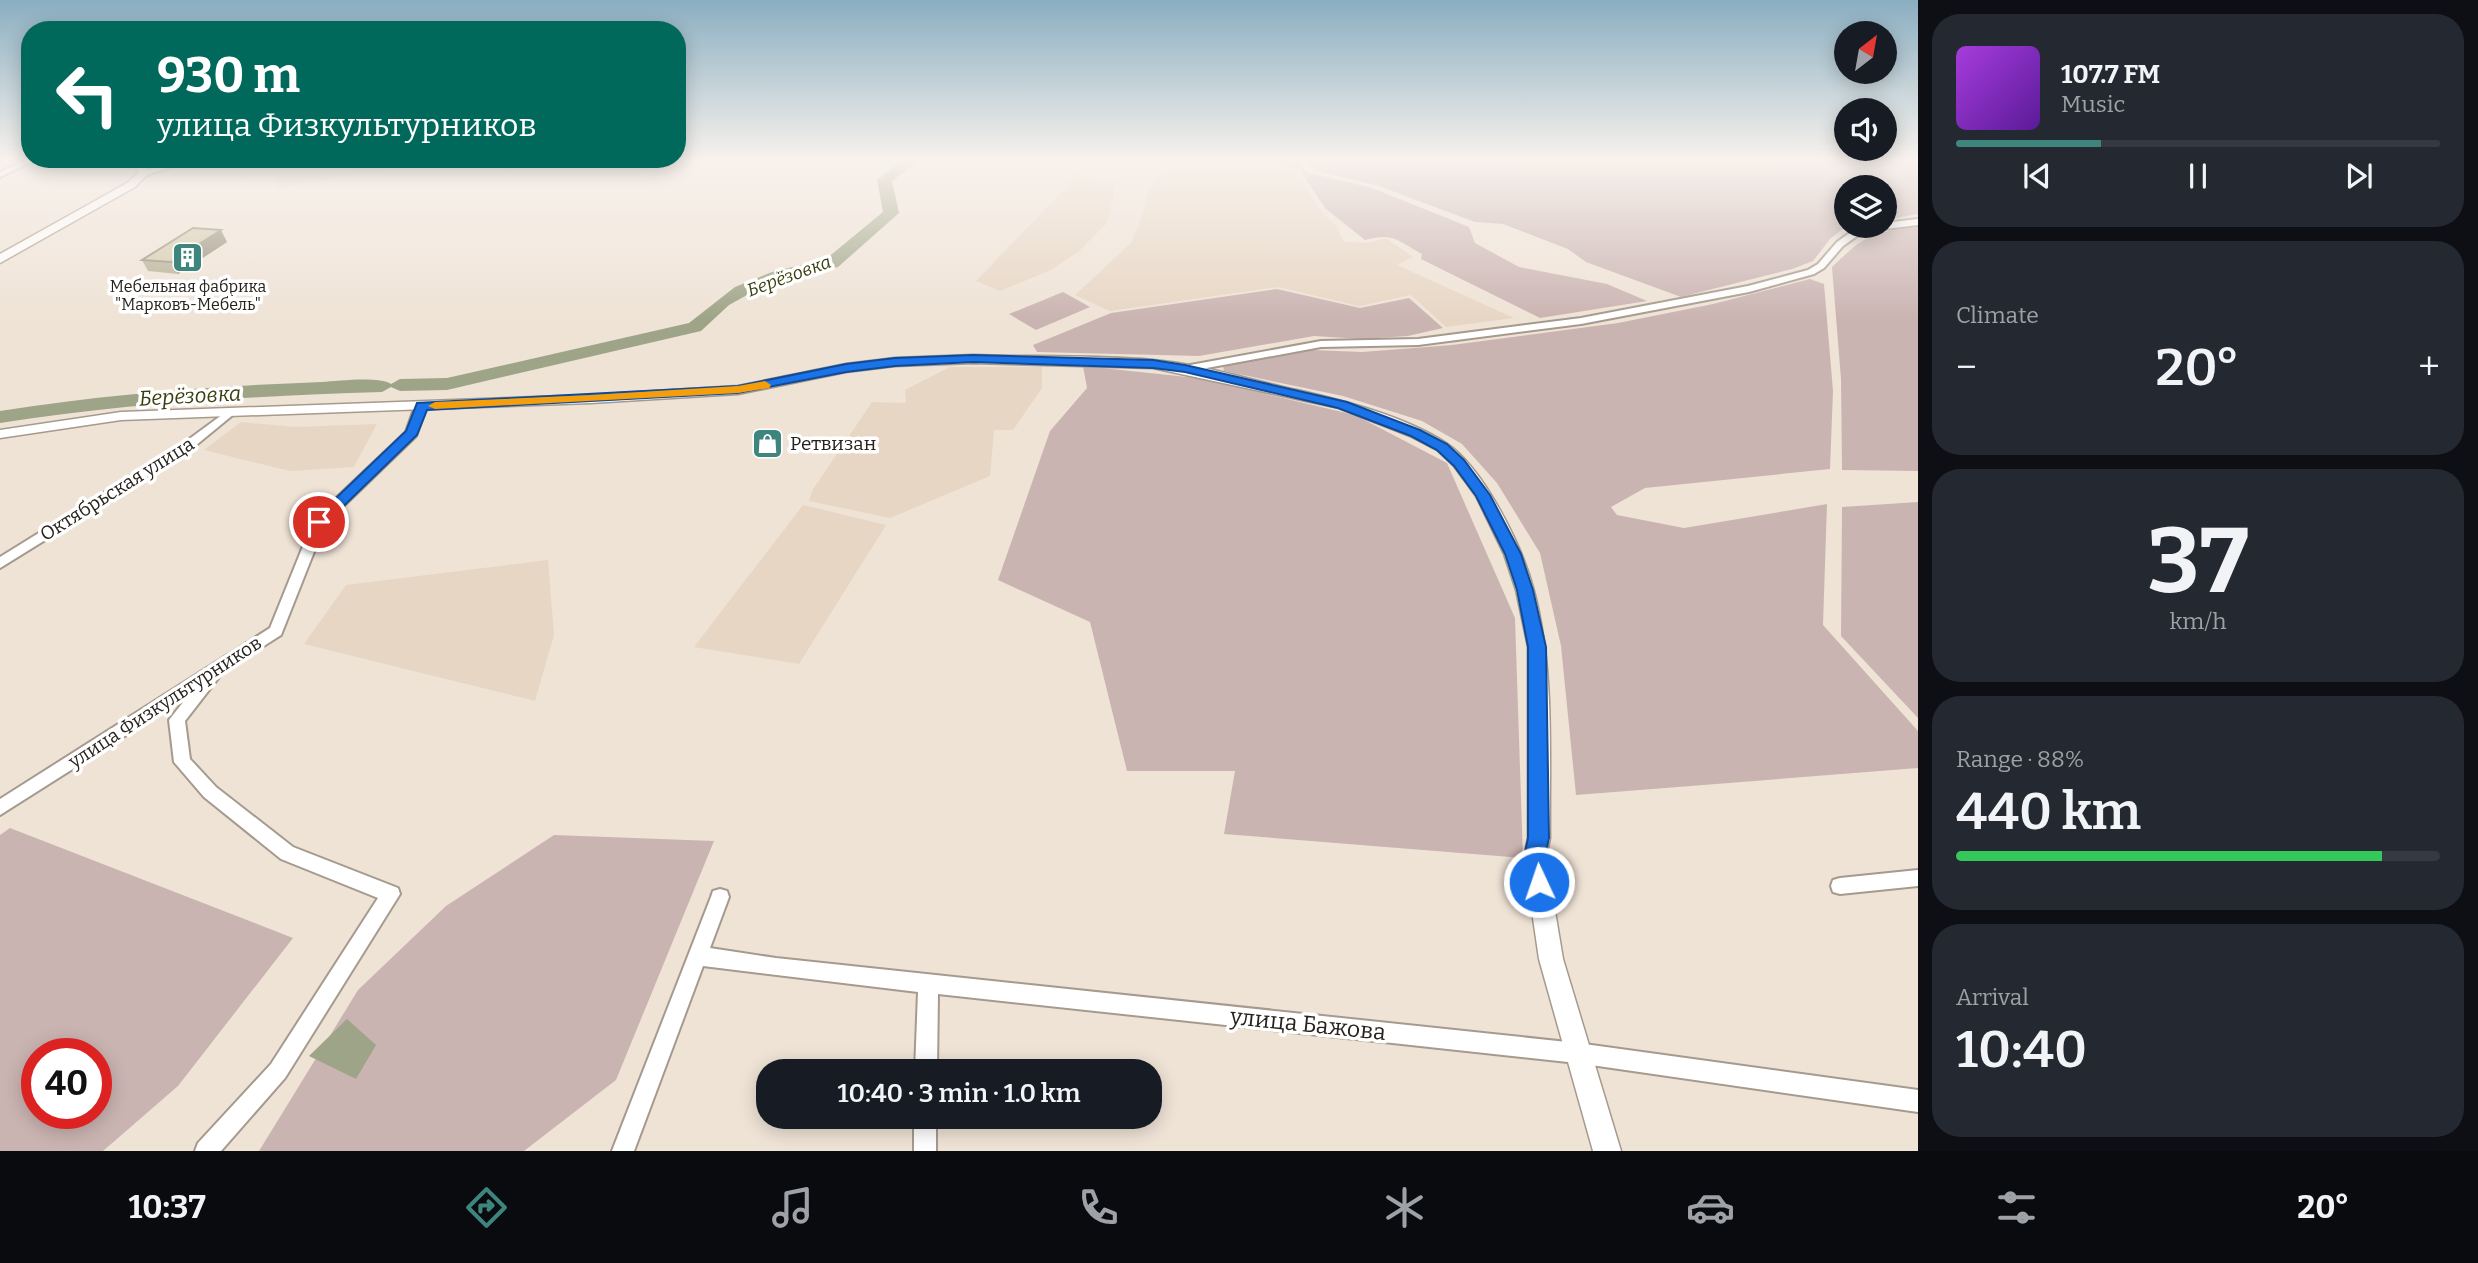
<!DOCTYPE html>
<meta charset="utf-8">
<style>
body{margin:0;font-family:Bitter,serif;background:#242831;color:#f1f3f6;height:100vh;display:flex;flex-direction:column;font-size:26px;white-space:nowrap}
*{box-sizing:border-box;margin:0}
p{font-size:23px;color:#9ea1a6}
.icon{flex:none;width:38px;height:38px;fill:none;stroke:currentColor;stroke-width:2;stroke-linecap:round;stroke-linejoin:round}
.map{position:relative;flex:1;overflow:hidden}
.drawer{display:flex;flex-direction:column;gap:14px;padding:14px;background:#0d0f14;width:560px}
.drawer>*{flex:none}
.guide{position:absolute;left:21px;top:21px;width:665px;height:147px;border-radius:28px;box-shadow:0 4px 18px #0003;background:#00695c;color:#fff;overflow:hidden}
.needle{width:46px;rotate:31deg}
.buttons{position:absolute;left:1834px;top:21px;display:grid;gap:14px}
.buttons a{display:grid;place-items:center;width:63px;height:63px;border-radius:50%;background:#171b24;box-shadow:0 4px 18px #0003;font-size:35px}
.speed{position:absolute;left:21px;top:1038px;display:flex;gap:14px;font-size:35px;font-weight:700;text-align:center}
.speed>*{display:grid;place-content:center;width:91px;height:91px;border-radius:50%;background:#171b24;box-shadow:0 4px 18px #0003;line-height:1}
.speed .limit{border:10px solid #d22;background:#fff;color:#111}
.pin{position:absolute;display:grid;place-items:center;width:60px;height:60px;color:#fff;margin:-30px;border:4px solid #fff;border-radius:50%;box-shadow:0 2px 7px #0007}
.me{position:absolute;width:77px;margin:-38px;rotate:357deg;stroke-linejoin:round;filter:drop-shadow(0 0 5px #0008)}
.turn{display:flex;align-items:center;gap:24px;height:147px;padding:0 21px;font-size:32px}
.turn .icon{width:91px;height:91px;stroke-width:2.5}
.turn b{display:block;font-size:49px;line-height:60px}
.big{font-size:52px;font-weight:600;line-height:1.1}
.drawer .tile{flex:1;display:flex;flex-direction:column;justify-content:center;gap:10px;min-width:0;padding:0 24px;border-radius:28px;background:#242831}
.drawer .dial{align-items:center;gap:0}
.dial b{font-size:91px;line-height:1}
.song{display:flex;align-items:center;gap:21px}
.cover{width:84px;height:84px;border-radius:10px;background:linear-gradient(135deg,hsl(280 70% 55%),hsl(270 70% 35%))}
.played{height:7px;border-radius:4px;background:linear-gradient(90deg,#3e857d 30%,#363941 30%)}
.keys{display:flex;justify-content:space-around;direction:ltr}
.heat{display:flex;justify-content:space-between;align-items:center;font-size:38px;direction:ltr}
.charge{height:10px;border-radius:5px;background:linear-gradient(90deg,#34c759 88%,#363941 0)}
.trip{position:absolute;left:756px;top:1059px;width:406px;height:70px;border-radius:28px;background:#171b24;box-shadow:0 4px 18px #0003;font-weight:600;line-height:70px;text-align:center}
.tab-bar{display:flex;height:112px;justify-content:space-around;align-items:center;background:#090b0e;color:#9ea1a6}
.tab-bar .icon{width:49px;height:49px}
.tab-bar .on{color:#3e857d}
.tab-bar b{font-size:32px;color:#f1f3f6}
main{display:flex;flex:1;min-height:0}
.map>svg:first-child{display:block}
.built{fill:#e7d6c4}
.green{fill:#cab4b2;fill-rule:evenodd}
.water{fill:#9ea487}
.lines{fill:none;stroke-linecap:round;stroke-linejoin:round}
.river{fill:#9ea487;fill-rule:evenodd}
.minor-casing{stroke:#a59a8d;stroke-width:4}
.tertiary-casing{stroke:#a59a8d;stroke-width:3}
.minor{fill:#fff;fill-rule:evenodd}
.tertiary{fill:#fff;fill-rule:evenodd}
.wall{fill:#b5ae94}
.shaded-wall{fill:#948d78}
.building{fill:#d3caac;stroke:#948d78;stroke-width:2}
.route{fill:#1a73e8;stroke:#114b97;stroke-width:2}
.slow{fill:#f59e0b}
.labels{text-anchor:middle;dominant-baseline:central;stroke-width:7;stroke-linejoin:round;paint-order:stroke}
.far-poi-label{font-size:16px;fill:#27221d;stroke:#fff}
.far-water-label{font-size:18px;font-style:italic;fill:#383f0c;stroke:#fff}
.poi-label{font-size:19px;fill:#27221d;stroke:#fff;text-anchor:start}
.street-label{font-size:19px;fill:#27221d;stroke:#fff}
.water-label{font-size:21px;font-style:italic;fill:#383f0c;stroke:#fff}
.near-street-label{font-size:23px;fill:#27221d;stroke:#fff}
</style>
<main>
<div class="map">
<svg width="1918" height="1151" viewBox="0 0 1918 1151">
<rect width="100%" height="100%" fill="#efe3d6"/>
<!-- built -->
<g class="built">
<polygon points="1199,158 1242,158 1297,170 1318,208 1337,227 1344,242 1368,243 1386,238 1413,257 1397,265 1514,318 1446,327 1411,295 1359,306 1278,287 1110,311 1075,295 1131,243 1143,214 1148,190 1160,174"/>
<polygon points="215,159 431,159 277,189 272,175 244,178 236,175 246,170"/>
<polygon points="1078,175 1116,184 1107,223 1079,251 1051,270 1000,291 976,281"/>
<polygon points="950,367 1042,367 1042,388 1013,430 994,430 990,476 890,518 809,501 812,491 872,402 906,403 905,390"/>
<polygon points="241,422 295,427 377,424 354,467 290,471 204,450"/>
<polygon points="803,505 886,525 799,664 694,647"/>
<polygon points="548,560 554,635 535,701 304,644 346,585"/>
</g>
<!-- green -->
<g class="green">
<path d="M 1254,158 L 1295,158 L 1306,172 L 1372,188 L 1469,227 L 1475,243 L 1519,267 L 1607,284 L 1647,301 L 1540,318 L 1421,259 L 1422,254 C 1398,241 1393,232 1365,240 L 1325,208 L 1299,169 Z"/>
<polygon points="1303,158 1918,158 1918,214 1885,220 1885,187 1846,187 1846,226 1855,226 1844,228 1830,239 1813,261 1792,269 1681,297 1586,262 1568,249 1503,224 1475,222 1376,185 1313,170"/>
<path d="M 1918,227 L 1918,471 L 1842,470 L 1841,379 L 1832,267 C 1865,235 1872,232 1918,227 Z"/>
<polygon points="1810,279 1824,284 1833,391 1830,469 1645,488 1611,507 1617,515 1684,528 1827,504 1823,625 1918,731 1918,768 1576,795 1561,646 1540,553 1497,483 1462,444 1422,421 1343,396 1224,371 1223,366 1312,350 1362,352 1452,345 1618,323 1713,304"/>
<polygon points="1277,289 1360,308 1409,298 1443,328 1408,336 1361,339 1314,336 1199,356 1037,352 1033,345 1111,313"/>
<polygon points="1063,292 1090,307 1036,330 1009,314"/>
<polygon points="1083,366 1197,378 1355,415 1447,463 1515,618 1523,858 1224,834 1235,771 1127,771 1090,622 998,580 1050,431 1087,388"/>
<polygon points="1918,502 1918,718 1841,636 1842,507"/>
<path d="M 10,828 L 293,938 L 178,1086 L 103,1151 L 0,1151 L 0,835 ZM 37,1054 L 96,1054 L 96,1113 L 37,1113 Z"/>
<polygon points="554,835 714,841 616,1080 524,1151 259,1151 358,990 446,906"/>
</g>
<!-- water -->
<polygon class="water" points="347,1019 376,1045 356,1079 309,1056"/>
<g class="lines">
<!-- river -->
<path class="river" d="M 906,158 L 922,158 L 892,181 L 899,213 L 838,267 L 784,280 L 747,295 L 729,305 L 701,331 L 447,390 L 400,391 L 391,387 L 382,392 C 254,396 127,403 0,423 L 0,411 C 107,394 214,386 322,382 C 338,381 379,376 391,384 L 400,379 L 447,378 L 689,323 L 735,287 L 772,272 L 826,259 L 883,212 L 877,180 Z"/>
<defs>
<g id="minor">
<polygon points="30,158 38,159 0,177 0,172"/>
<polygon points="180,159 193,159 147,175 140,173"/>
<polygon points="1918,219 1918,225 1877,230 1857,236 1843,246 1824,268 1814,274 1749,292 1581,324 1418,345 1321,347 1185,372 1179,369 1185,366 1321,341 1418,339 1581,318 1748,286 1808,270 1818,264 1837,242 1851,232 1871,226 1885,226 1885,223"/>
<polygon points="421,403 427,406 416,436 325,524 281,635 223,672 185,721 190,759 216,787 293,847 398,888 400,894 285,1078 221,1151 195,1151 198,1143 271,1064 378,898 281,859 204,797 174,762 169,720 188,696 0,815 0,799 270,628 314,519 406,432 415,406"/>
<polygon points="230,409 236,412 234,414 189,451 0,568 0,557 181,445"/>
<polygon points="1918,870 1918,886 1840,894 1833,892 1831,886 1833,880 1840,878"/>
<polygon points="720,889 727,891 729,897 710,948 776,958 1577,1043 1918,1090 1918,1112 1577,1063 938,994 937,1071 915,1071 918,992 703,966 634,1151 612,1151 711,897 713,891"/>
<rect x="914" y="1116" width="22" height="35"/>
</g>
<g id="tertiary">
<polygon points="123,159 137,159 145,163 149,173 135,187 0,263 0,254 127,183 139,172 137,167"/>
<path d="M 973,355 C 1033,357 1093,355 1153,360 C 1201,364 1250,380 1297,390 C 1345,401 1404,416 1446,443 C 1484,468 1523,548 1534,591 C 1555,670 1549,756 1550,838 L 1546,857 L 1563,959 L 1621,1151 L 1593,1151 L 1539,959 L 1524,857 L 1528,838 L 1528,647 L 1516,590 L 1504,554 L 1476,496 L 1454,466 L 1437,450 L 1410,436 L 1339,408 L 1153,368 L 973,363 L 895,366 L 846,372 L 738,394 L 591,403 L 121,420 L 0,438 L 0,430 L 121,412 L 591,395 L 738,386 L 846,364 L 895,358 Z"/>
</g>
</defs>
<!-- minor casing -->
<use href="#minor" class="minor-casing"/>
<!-- tertiary casing -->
<use href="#tertiary" class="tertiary-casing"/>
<!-- minor -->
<use href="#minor" class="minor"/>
<!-- tertiary -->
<use href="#tertiary" class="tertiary"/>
</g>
<!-- wall -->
<polygon class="wall" points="227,242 178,274 148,271 142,260"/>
<!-- shaded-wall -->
<polygon class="shaded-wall" points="221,230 227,242 178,274 171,262"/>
<!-- building -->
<polygon class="building" points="193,228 221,230 171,262 142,260"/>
<!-- sky -->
<linearGradient id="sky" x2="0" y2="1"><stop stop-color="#8aaec1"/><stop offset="0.5" stop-color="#f8f2ed"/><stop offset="1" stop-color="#f8f2ed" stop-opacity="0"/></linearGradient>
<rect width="1918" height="319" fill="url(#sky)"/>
<!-- route -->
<polygon class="route" points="973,355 1153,360 1185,365 1347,402 1420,430 1447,444 1464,460 1490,495 1521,554 1533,590 1546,647 1549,838 1545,857 1549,882 1546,889 1539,892 1531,889 1524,857 1528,838 1528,647 1517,590 1505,554 1476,496 1454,466 1437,450 1411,436 1338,408 1185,372 1153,368 973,362 895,366 846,372 738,393 427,410 417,435 324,525 319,527 311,522 406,431 417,403 738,386 846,364 895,358"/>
<!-- slow -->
<polygon class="slow" points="765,381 771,385 769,388 738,393 435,409 428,406 435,402 591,395 738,386"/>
<!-- icons -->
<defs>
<symbol id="building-square" viewBox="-11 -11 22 22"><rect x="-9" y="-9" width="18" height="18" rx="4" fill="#3e857d" stroke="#fff"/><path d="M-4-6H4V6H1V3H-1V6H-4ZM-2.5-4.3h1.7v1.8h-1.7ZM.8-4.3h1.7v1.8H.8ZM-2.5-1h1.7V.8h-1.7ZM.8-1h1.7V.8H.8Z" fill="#fff"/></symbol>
<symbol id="shop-square" viewBox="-11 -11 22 22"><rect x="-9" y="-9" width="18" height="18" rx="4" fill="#3e857d" stroke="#fff"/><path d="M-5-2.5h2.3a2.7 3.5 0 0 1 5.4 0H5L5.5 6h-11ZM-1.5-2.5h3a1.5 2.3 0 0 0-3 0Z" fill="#fff"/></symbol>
</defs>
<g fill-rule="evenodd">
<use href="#building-square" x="170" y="240" width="35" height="35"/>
<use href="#shop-square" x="750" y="426" width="35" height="35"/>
</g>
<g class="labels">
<!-- far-poi labels -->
<g class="far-poi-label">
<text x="188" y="286">Мебельная фабрика<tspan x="188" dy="18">"Марковъ-Мебель"</tspan></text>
</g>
<!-- far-water labels -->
<g class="far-water-label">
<text transform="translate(789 276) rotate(-20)">Берёзовка</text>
</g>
<!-- poi labels -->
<g class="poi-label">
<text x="790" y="443">Ретвизан</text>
</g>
<!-- street labels -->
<g class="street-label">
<text transform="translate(117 489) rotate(-32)">Октябрьская улица</text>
<text transform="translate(165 702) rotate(-33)">улица Физкультурников</text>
</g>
<!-- water labels -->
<g class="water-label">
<text transform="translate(190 396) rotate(-3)">Берёзовка</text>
</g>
<!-- near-street labels -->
<g class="near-street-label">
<text transform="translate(1308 1024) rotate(6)">улица Бажова</text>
</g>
</g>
</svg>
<div class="buttons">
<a><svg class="needle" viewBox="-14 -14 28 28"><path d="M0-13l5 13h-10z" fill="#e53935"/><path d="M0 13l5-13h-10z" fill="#9ea1a6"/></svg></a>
<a><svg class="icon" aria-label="sound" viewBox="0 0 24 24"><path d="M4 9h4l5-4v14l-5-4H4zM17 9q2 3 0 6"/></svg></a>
<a><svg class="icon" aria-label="layers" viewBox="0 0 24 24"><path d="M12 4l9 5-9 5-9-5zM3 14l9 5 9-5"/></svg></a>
</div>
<div class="speed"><div class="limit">40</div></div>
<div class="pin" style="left:319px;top:522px;background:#d93025"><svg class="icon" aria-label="arrive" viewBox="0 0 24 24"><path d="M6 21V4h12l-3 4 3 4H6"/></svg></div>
<svg class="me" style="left:1539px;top:882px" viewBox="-20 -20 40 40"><circle r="17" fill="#1a73e8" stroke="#fff" stroke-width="3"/><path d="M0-11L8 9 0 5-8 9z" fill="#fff"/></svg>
<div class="trip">10:40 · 3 min · 1.0 km</div>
<div class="guide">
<div class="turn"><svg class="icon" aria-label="left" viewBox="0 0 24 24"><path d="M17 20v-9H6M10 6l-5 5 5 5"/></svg><div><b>930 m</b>улица Физкультурников</div></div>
</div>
</div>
<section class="drawer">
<div class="tile">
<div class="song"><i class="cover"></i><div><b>107.7 FM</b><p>Music</p></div></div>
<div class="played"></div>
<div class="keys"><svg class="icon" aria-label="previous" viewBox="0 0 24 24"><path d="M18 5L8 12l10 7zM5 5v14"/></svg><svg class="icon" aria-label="pause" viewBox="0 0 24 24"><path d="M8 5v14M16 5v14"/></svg><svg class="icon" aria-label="next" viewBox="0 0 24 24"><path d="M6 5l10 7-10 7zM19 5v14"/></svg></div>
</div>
<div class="tile"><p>Climate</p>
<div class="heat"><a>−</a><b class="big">20°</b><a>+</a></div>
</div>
<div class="tile dial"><b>37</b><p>km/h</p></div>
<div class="tile"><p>Range · 88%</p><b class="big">440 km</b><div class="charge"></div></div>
<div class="tile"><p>Arrival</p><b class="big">10:40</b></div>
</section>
</main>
<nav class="tab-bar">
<b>10:37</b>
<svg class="icon on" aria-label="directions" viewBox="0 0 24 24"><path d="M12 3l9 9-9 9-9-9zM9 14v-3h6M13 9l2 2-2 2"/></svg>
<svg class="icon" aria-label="music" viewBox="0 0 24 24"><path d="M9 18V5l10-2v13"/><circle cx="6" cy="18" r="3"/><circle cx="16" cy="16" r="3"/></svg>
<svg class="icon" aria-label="phone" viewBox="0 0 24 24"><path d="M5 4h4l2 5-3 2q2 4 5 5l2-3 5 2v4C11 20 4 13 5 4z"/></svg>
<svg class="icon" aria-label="climate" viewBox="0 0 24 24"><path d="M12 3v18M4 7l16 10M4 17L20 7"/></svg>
<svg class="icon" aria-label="car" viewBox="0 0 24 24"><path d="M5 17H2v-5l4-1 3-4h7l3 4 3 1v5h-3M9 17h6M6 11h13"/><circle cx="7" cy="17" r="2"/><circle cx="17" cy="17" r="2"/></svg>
<svg class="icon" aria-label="filters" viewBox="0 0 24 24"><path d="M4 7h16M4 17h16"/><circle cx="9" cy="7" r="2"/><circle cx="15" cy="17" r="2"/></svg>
<b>20°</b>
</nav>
